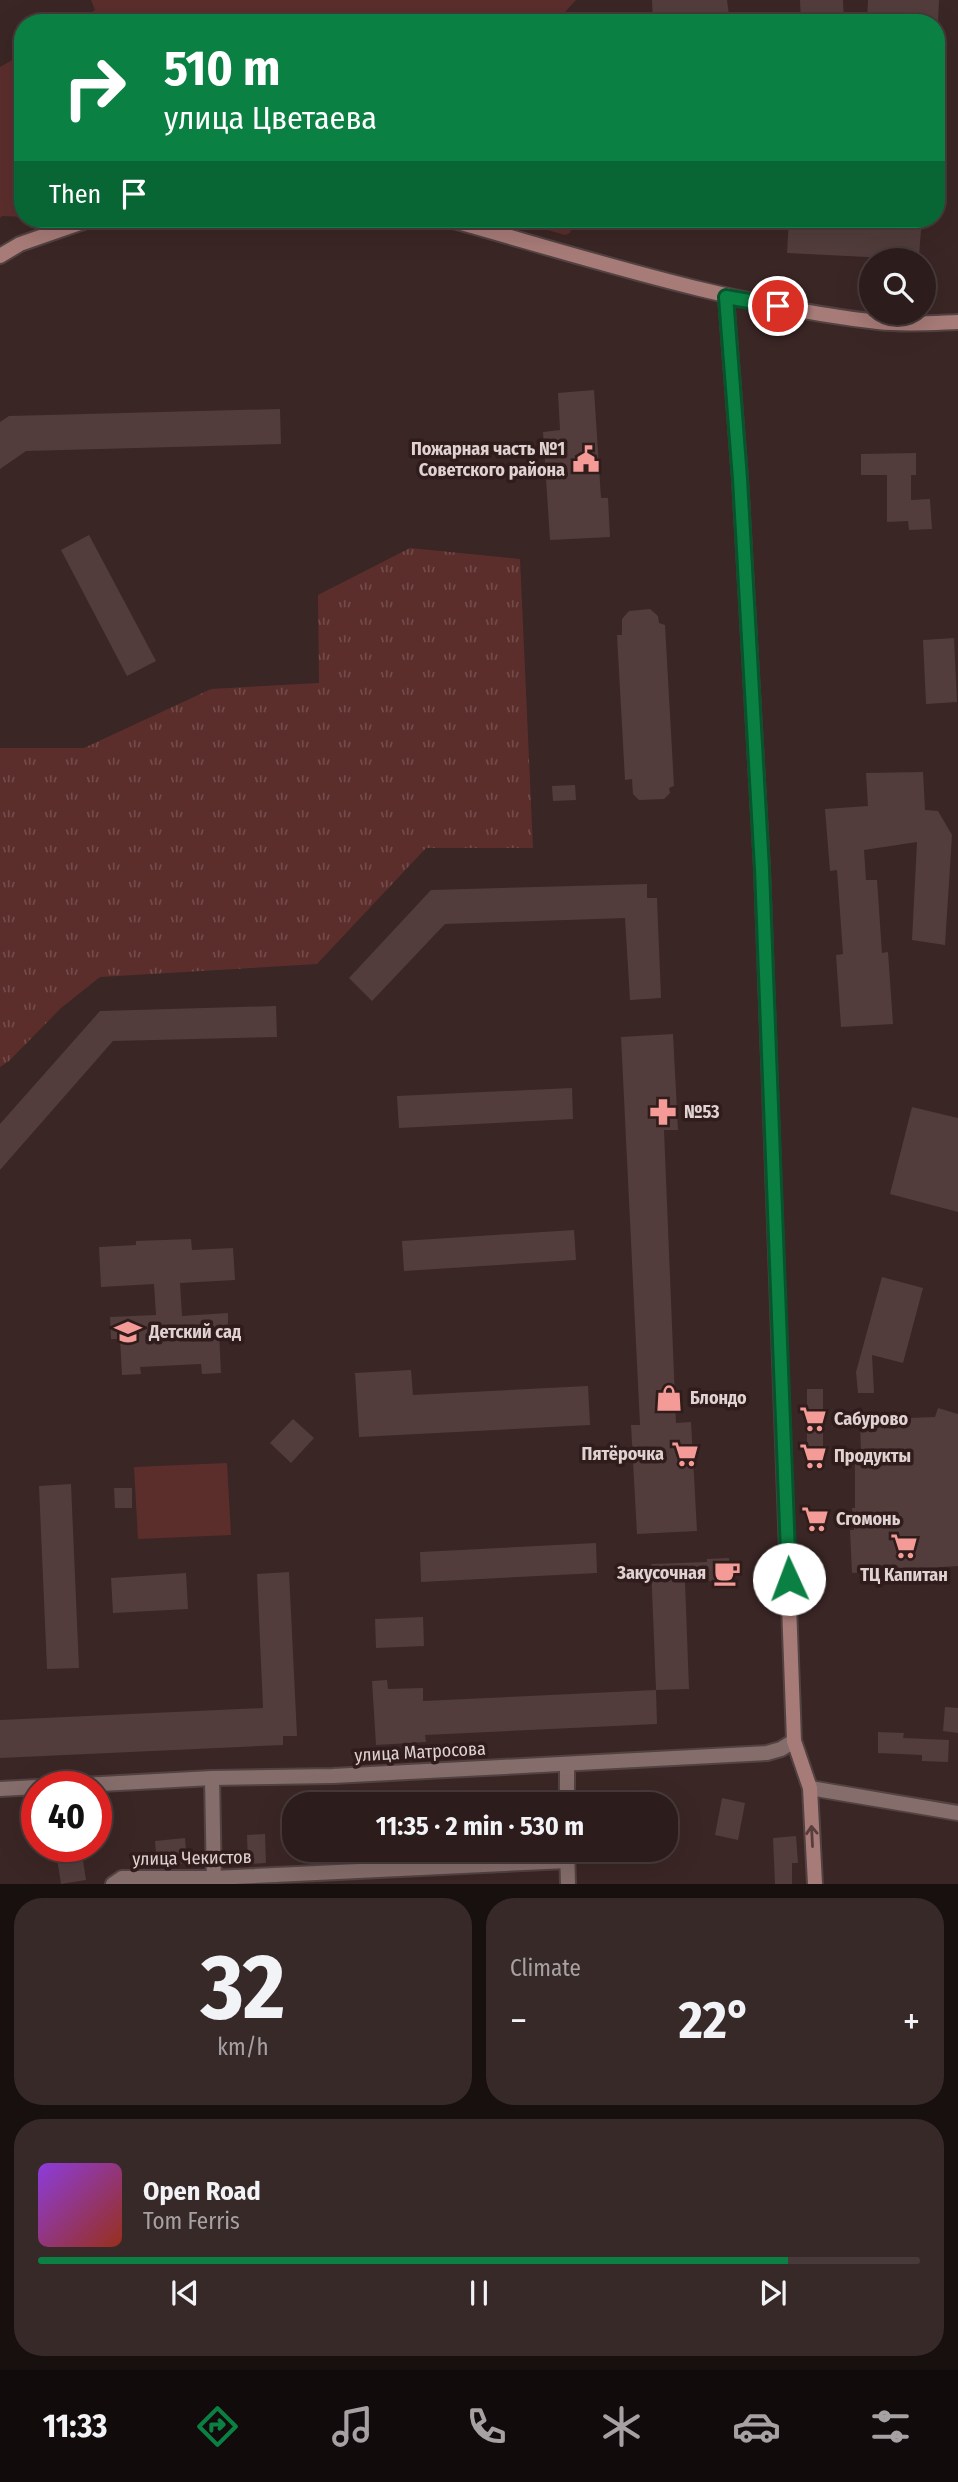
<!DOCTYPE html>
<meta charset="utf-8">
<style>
body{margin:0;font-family:"Fira Sans Condensed",sans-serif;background:#382929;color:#f1f3f6;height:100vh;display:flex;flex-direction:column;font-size:26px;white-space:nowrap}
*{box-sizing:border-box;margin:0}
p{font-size:23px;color:#a6a1a3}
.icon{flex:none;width:38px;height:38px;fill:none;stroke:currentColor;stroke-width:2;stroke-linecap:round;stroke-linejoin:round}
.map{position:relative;height:1884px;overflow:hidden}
.side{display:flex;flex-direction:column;gap:14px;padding:14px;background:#180f0f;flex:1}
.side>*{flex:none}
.banner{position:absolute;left:14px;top:14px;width:931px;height:214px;border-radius:28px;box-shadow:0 7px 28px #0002,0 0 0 2px #483a3b;background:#0b8043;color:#fff;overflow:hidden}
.tools{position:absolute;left:859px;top:248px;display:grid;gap:14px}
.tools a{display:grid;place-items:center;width:77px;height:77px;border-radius:50%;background:#2c1c1c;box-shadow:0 7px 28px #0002,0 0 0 2px #483a3b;font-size:35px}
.speed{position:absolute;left:21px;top:1771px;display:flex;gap:14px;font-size:35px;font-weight:700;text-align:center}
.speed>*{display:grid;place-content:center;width:91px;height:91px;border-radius:50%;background:#2c1c1c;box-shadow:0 7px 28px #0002,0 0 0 2px #483a3b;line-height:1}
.speed .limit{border:10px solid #d22;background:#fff;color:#111}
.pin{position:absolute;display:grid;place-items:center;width:60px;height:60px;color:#fff;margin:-30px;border:4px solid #fff;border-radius:50%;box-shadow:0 2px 7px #0007}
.me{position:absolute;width:77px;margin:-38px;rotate:358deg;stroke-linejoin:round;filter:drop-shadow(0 0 5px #0008)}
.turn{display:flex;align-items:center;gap:24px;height:147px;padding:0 35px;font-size:32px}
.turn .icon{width:91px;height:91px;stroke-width:2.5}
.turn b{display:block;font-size:49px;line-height:60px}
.then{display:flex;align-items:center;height:66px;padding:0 35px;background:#0003;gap:14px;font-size:26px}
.big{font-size:52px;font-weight:700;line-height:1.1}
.side .card{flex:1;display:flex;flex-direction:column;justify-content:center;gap:10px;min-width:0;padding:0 24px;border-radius:28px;background:#382929}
.side .dial{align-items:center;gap:0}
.dial b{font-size:91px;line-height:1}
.song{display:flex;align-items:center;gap:21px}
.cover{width:84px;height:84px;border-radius:10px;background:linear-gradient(135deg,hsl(270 70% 55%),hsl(10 70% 35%))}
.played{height:7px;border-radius:4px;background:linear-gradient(90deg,#0b8043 85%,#483a3b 85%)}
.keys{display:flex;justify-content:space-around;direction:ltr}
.heat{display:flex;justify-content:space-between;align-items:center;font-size:38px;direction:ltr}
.side .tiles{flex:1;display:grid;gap:14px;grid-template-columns:1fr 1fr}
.card:last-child{grid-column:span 2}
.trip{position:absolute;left:282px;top:1792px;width:396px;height:70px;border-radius:28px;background:#2c1c1c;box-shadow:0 7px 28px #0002,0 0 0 2px #483a3b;font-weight:700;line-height:70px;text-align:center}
.tab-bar{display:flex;height:112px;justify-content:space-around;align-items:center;background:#120b0b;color:#a6a1a3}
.tab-bar .icon{width:49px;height:49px}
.tab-bar .selected{color:#0b8043}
.tab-bar b{font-size:32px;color:#f1f3f6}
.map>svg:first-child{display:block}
.grass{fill:url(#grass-tufts)}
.park{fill:#5b2e2c}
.building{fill:#523d3c}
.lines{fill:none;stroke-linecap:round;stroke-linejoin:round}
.street-casing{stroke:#524241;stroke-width:18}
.secondary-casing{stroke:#524241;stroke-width:18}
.street{stroke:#856d6b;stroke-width:14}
.secondary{stroke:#a77b78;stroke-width:14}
.oneway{stroke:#593d3c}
.route-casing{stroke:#07532c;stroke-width:18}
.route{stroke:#0b8043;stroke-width:12}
.labels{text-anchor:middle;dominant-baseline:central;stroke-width:7;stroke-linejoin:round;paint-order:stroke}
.poi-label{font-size:18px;font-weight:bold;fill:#e0d2d1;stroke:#2f1c1b;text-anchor:start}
.street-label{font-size:18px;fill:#e0d2d1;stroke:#2f1c1b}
</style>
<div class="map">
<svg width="958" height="1884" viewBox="0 0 958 1884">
<defs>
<pattern id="grass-tufts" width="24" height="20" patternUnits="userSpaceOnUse" patternTransform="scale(1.75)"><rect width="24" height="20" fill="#5b2e2c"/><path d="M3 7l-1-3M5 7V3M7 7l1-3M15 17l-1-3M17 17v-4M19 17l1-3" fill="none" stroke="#724b4a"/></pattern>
</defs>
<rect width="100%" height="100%" fill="#3a2625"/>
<!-- grass -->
<g class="grass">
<polygon points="510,219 574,219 570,233 565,235"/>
<polygon points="410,548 520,559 533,848 426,848 317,964 100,977 61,1008 9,1061 0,1067 0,748 84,748 211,689 319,683 318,595"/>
</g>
<!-- park -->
<g class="park">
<polygon points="91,0 576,0 555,23 74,23 95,10"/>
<polygon points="23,54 23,217 2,216 0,218 0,67"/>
<polygon points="227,1463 231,1535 138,1539 134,1467"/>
</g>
<!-- building -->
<g class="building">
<polygon points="652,0 727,0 730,23 653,23"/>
<polygon points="800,0 843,0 844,23 801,23"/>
<polygon points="868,0 939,0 938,23 867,21"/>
<polygon points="789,219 922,219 919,255 887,258 787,253"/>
<polygon points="594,390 601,498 608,498 610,537 550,540 543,432 560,430 558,393"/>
<polygon points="280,409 281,444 26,451 0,469 0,422 9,416"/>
<polygon points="916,453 916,475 911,475 911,500 930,499 932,529 909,530 908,521 887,522 887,475 861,475 861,454"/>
<polygon points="89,535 156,661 127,676 61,550"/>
<polygon points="650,609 658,616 659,623 665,625 674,786 669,788 670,793 664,799 639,800 633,794 632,779 625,780 617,635 622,635 622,619 629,611"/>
<polygon points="954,638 957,702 926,704 923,640"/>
<polygon points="923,772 925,810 938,811 952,835 945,945 912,940 917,842 864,850 866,880 877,880 882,953 888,952 893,1024 841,1027 836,955 843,954 837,870 830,871 825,809 868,806 866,773"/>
<polygon points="575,785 576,800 553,801 552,786"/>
<polygon points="647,884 647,898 657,898 661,998 630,1000 625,918 445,924 372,1001 349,978 431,890"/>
<polygon points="276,1006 277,1037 113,1041 0,1170 0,1124 100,1011"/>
<polygon points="673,1034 678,1130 664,1130 676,1423 691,1422 697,1531 637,1534 631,1425 640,1425 621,1037"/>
<polygon points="572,1088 573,1119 399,1128 397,1096"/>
<polygon points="912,1107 958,1118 958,1212 890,1194"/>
<polygon points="574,1230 576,1260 404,1271 402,1241"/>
<polygon points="191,1239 192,1250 233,1248 235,1280 180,1283 182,1316 228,1313 228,1331 219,1332 221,1373 202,1374 201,1364 140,1367 141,1374 122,1375 120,1339 111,1339 110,1317 156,1315 154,1284 101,1287 99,1247 136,1245 136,1241"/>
<polygon points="882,1277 923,1288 903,1363 872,1355 874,1393 858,1393 856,1372"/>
<polygon points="411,1370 413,1395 588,1386 590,1425 359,1437 355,1373"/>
<rect x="807" y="1389" width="16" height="74"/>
<polygon points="938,1408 958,1414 958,1566 852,1573 850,1530 854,1530 852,1508 855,1508 855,1454 861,1454 860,1420 935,1417"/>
<polygon points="293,1419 314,1438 291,1463 270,1443"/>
<polygon points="71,1484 79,1668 47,1669 39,1486"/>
<polygon points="114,1488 132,1488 132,1508 115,1508"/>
<polygon points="596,1543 597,1573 421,1582 420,1552"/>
<polygon points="729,1558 731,1580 685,1582 689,1689 656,1690 651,1564 707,1562 707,1559"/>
<polygon points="289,1572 297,1736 283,1736 283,1745 0,1758 0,1720 263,1708 257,1574"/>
<polygon points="186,1573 188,1609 113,1613 111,1578"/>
<polygon points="423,1617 424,1646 376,1648 375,1619"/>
<polygon points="387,1680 388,1689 423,1688 423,1701 656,1690 657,1724 425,1735 426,1742 376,1745 372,1681"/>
<polygon points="945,1707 958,1708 958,1733 943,1731"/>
<polygon points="878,1732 904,1733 903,1738 949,1740 948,1762 922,1761 922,1755 878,1753"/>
<polygon points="722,1798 745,1803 738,1840 715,1835"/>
<polygon points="265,1834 266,1863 248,1864 247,1835"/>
<polygon points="796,1836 798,1863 792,1863 792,1884 775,1884 773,1838"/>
<polygon points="185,1838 187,1863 157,1866 155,1841"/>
<polygon points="81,1848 86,1880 61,1884 56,1852"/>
</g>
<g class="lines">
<defs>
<g id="street">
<polyline points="567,1764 567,1804"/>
<polyline points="212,1778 214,1884"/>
<polyline points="45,1787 212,1778 333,1776 767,1753 781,1749 794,1741"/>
<polyline points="810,1788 958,1813"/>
<polyline points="0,1789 37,1787"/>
<polyline points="567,1850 568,1884"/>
<polyline points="113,1884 122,1878 214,1878 567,1861"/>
</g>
<g id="secondary">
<path d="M 447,219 C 590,259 730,305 878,322 C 904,325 932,323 958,322"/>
<polyline points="0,256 20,244 92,219"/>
<polyline points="726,297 740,479 762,869 794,1741 810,1788 815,1884"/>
</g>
</defs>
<!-- street casing -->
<use href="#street" class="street-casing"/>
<!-- secondary casing -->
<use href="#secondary" class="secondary-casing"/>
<!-- street -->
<use href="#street" class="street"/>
<!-- secondary -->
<use href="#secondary" class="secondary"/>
</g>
<!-- one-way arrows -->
<defs><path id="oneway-shaft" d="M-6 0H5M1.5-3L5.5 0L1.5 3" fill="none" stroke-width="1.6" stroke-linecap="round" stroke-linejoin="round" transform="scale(1.75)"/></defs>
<use class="oneway" href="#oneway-shaft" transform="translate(812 1836) rotate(-93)"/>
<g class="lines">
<defs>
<polyline id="route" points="778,306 726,297 740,479 762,869 789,1579"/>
</defs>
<!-- route casing -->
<use href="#route" class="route-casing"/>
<!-- route -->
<use href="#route" class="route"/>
</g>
<!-- icons -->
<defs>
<symbol id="civic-bare" viewBox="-9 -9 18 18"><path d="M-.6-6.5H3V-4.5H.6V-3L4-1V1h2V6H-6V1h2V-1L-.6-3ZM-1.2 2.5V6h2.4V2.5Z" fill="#f59b97" stroke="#2f1c1b" stroke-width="2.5" paint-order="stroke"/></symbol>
<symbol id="pharmacy-bare" viewBox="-9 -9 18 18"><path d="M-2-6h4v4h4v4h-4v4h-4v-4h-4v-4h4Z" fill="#f59b97" stroke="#2f1c1b" stroke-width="2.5" paint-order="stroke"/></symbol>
<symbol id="school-bare" viewBox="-9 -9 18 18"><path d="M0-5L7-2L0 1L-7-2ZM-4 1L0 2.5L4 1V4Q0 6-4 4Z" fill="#f59b97" stroke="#2f1c1b" stroke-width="2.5" paint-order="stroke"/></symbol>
<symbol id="shop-bare" viewBox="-9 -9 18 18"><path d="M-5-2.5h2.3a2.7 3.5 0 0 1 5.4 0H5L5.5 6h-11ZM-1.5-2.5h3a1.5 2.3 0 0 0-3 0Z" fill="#f59b97" stroke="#2f1c1b" stroke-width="2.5" paint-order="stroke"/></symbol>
<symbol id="supermarket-bare" viewBox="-9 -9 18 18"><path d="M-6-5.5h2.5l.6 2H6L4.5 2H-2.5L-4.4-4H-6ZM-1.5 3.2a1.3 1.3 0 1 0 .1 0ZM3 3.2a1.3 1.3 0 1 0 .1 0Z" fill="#f59b97" stroke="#2f1c1b" stroke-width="2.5" paint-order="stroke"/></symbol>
<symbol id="cafe-bare" viewBox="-9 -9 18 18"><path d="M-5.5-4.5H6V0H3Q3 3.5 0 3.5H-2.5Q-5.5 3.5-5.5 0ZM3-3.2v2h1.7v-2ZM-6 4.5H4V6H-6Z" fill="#f59b97" stroke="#2f1c1b" stroke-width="2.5" paint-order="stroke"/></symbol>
</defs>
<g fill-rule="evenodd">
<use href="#civic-bare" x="567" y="440" width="38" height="38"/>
<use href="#pharmacy-bare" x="644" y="1093" width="38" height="38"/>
<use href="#school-bare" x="109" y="1313" width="38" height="38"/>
<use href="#shop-bare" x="650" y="1379" width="38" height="38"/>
<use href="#supermarket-bare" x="794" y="1400" width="38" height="38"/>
<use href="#supermarket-bare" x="666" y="1435" width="38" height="38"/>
<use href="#supermarket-bare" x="794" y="1437" width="38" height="38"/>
<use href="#supermarket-bare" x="796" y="1500" width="38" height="38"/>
<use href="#supermarket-bare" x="885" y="1527" width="38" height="38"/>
<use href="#cafe-bare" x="708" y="1554" width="38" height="38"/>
</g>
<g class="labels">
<!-- poi labels -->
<g class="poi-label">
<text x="565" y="449" text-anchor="end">Пожарная часть №1<tspan x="565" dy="21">Советского района</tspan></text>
<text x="684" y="1112">№53</text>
<text x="149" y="1332">Детский сад</text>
<text x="690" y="1398">Блондо</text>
<text x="834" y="1419">Сабурово</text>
<text x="664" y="1454" text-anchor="end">Пятёрочка</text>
<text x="834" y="1456">Продукты</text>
<text x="836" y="1519">Сгомонь</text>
<text x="706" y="1573" text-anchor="end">Закусочная</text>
<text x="904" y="1575" text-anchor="middle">ТЦ Капитан</text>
</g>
<!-- street labels -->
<g class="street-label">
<text transform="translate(420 1752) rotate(-3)">улица Матросова</text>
<text transform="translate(192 1858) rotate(-1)">улица Чекистов</text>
</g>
</g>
</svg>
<div class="tools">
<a><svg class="icon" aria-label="search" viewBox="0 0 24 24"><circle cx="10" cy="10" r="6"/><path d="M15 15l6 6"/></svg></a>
</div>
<div class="speed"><div class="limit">40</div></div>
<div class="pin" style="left:778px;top:306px;background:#d93025"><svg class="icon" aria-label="arrive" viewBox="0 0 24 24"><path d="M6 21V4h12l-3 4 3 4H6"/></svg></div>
<svg class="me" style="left:789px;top:1579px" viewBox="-20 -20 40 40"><circle r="19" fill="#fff"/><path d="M0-13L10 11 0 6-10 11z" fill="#0b8043"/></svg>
<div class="trip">11:35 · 2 min · 530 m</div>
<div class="banner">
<div class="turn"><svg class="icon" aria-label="right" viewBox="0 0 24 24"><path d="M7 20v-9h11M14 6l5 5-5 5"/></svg><div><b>510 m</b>улица Цветаева</div></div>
<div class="then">Then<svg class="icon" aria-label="arrive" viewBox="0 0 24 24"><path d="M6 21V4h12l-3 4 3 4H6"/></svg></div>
</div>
</div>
<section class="side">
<div class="tiles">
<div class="card dial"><b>32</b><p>km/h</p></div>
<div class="card"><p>Climate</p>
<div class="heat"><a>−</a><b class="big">22°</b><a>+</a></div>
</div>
<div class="card">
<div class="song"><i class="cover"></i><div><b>Open Road</b><p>Tom Ferris</p></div></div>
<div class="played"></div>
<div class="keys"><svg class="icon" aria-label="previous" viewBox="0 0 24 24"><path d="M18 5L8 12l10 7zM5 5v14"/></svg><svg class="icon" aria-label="pause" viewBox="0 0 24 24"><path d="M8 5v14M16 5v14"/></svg><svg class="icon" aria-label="next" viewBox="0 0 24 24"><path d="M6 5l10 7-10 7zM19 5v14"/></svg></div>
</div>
</div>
</section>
<nav class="tab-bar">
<b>11:33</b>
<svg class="icon selected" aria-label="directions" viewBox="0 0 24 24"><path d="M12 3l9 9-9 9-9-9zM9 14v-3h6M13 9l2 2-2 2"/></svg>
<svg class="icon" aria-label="music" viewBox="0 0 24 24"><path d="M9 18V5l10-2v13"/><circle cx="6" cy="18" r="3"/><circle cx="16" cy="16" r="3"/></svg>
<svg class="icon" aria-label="phone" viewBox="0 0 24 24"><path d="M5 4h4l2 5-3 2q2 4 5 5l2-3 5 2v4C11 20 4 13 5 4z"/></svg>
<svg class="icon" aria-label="climate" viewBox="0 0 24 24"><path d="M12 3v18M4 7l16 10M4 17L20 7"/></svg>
<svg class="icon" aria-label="car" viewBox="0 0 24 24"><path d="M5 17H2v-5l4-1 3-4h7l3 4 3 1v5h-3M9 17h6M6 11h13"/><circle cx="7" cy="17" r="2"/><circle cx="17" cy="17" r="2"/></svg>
<svg class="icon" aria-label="filters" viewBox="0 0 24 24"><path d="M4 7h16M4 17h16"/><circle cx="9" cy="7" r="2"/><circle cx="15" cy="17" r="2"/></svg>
</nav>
